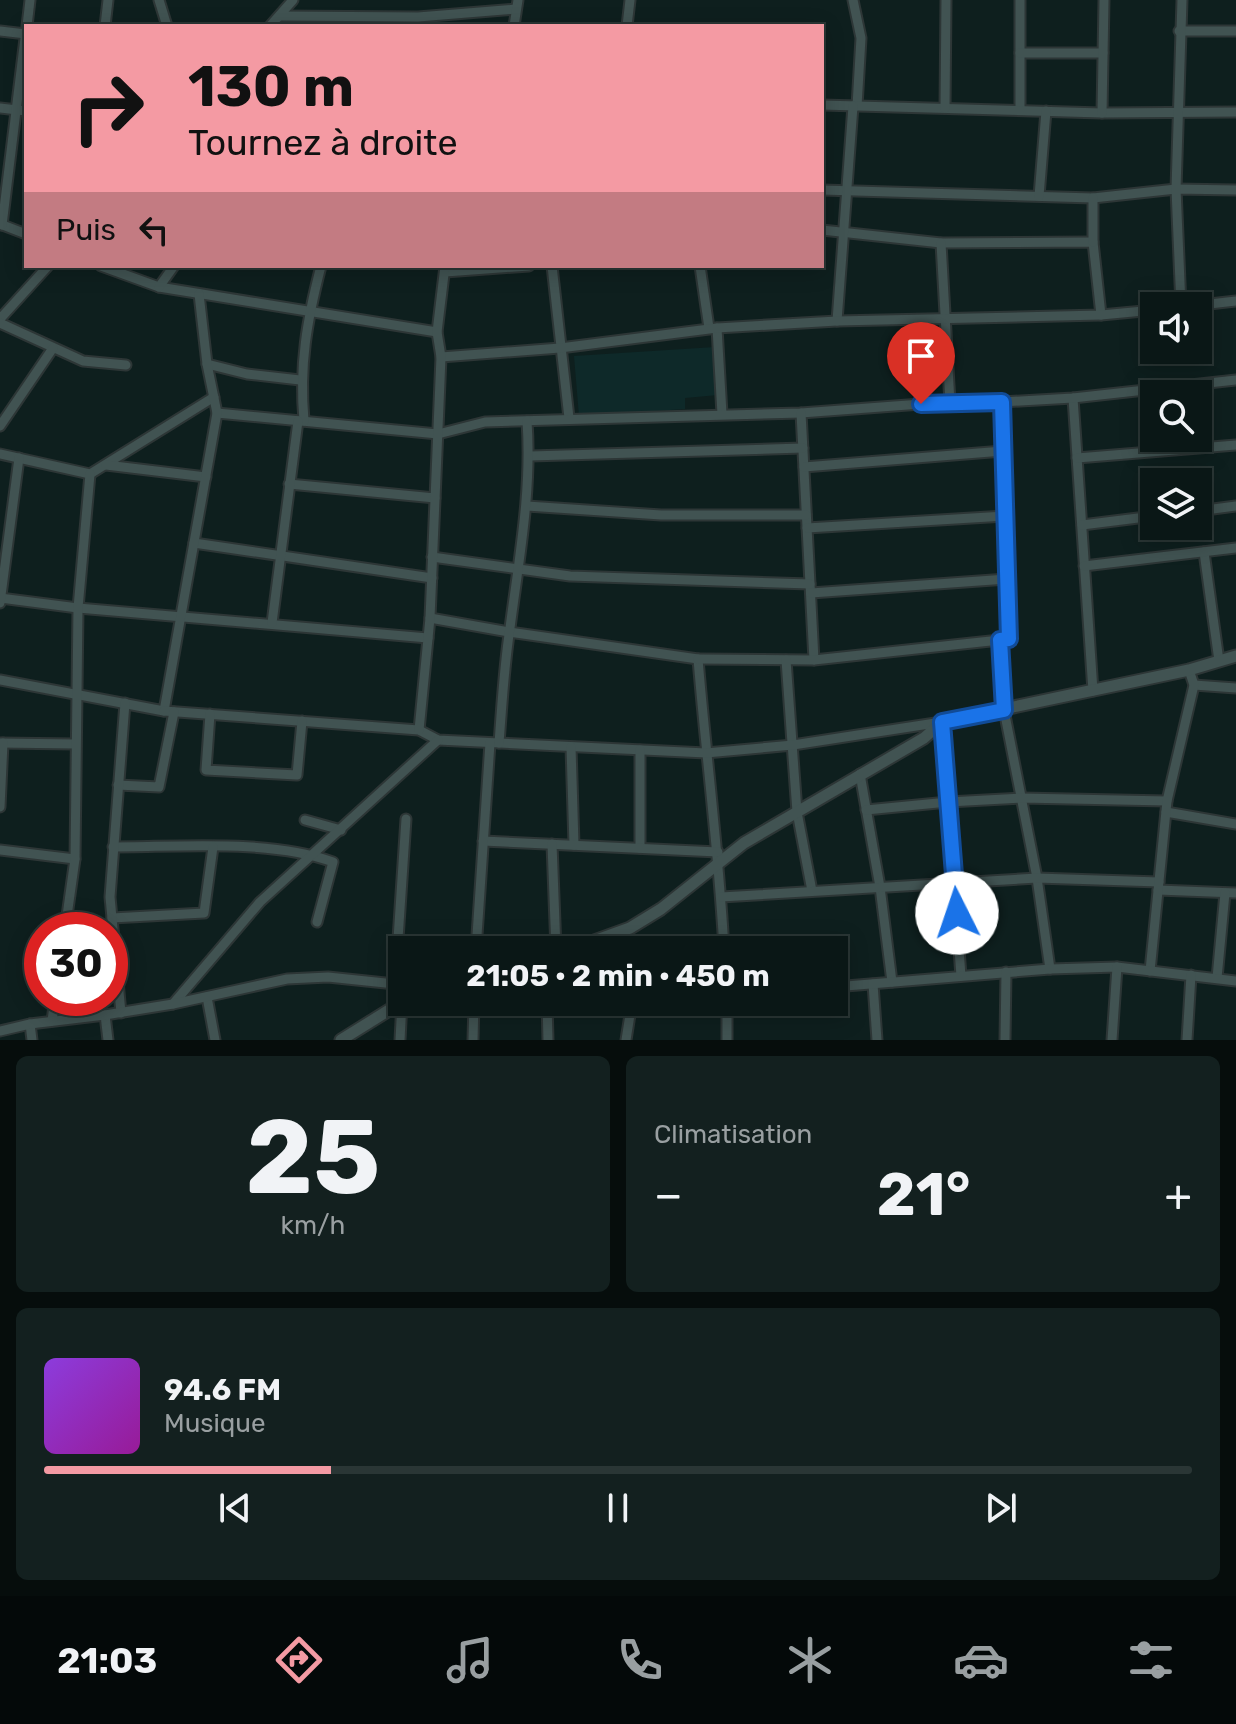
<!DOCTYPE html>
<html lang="fr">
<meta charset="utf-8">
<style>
body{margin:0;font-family:Rubik,sans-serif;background:#13201f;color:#f1f3f6;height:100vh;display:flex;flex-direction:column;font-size:30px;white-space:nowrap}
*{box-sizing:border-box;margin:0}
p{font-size:26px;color:#999fa1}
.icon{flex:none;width:44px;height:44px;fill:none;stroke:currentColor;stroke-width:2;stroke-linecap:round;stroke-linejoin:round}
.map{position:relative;height:1040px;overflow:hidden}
.panel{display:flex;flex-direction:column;gap:16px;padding:16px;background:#060d0c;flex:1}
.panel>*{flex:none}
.banner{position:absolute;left:24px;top:24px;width:800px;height:244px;border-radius:0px;box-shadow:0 4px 20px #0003,0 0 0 2px #2a3635;background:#f49aa3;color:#111;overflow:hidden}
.tools{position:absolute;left:1140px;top:292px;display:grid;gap:16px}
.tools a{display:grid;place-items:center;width:72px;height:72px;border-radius:0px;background:#0a1716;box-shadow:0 4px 20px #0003,0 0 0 2px #2a3635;font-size:40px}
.speed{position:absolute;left:24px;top:912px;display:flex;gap:16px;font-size:40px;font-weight:700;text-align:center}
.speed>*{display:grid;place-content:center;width:104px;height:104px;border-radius:50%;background:#0a1716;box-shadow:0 4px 20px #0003,0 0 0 2px #2a3635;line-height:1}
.speed .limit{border:12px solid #d22;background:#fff;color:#111}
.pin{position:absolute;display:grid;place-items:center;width:68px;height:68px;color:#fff;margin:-82px -34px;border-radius:50% 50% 50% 0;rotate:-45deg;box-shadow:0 0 8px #0007}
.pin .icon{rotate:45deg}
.me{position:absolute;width:88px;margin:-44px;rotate:356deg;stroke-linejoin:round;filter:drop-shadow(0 0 6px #0008)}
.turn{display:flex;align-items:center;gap:28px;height:168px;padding:0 32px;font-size:36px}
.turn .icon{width:104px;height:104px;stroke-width:2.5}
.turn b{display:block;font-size:56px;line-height:68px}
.then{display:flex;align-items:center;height:76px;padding:0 32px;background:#0003;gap:16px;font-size:30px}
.big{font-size:60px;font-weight:700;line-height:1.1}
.panel .tile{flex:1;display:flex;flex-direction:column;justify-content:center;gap:12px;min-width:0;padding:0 28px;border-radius:12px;background:#13201f}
.panel .dial{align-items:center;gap:0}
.dial b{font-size:104px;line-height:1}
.song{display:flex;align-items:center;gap:24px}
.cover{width:96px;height:96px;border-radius:12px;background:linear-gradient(135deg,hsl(270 70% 55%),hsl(300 70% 35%))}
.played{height:8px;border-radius:4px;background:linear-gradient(90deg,#f49aa3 25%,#2a3635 25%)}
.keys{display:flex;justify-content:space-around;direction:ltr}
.heat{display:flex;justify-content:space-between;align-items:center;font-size:44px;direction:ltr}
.panel .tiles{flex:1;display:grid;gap:16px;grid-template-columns:1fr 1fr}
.tile:last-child{grid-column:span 2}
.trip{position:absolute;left:388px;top:936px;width:460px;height:80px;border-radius:0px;background:#0a1716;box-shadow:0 4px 20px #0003,0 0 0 2px #2a3635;font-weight:700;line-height:80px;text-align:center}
.dock{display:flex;height:128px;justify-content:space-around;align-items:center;background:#040909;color:#999fa1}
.dock .icon{width:56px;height:56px}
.dock .selected{color:#f49aa3}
.dock b{font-size:36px;color:#f1f3f6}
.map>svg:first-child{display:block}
.built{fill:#0e2929}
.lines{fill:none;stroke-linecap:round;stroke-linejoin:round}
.minor-casing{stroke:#2d3636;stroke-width:13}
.tertiary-casing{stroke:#2d3636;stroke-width:15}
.minor{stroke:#415352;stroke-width:9}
.tertiary{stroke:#415352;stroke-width:11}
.route-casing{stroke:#114b97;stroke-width:20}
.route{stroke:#1a73e8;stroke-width:14}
</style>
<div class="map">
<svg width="1236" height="1040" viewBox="0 0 1236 1040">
<rect width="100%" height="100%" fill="#0e1f1e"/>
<!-- built -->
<polygon class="built" points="715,347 718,395 685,398 685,409 579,416 574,356"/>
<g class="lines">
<defs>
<g id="minor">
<polyline points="159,0 167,26"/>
<polyline points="853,0 861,38 857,106"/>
<polyline points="1020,0 1020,110"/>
<polyline points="280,16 418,17 516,9"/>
<polyline points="27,26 30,0"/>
<polyline points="105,26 108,0"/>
<polyline points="270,26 293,0"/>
<polyline points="514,26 518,0"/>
<polyline points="627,26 630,0"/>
<polyline points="0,31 26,34"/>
<polyline points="1179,31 1236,31"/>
<polyline points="1020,53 1103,53"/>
<polyline points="822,105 1102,113 1236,112"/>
<polyline points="0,108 26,111"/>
<polyline points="945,108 946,0"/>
<polyline points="1102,113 1104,0"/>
<polyline points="822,190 1093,198 1176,189 1236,190"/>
<polyline points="1039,196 1046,111"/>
<polyline points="0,224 26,234"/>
<polyline points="2,225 26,30"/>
<polyline points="822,230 941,243 1093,242 1101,315"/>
<polyline points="1093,242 1093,198"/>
<polyline points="941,243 950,403"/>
<polyline points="101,266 159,287 437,332"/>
<polyline points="552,266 569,418"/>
<polyline points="700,266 709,328"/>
<polyline points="445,272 529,266"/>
<polyline points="159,287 174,266"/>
<polyline points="1181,306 1176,189 1182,0"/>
<polyline points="1192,306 1236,301"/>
<polyline points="0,319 48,266"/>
<polyline points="837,321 853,106"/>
<polyline points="0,323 83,361 126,365"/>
<polyline points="717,328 722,414"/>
<polyline points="441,357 560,348 717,328 837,321 1101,315 1154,310"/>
<polyline points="207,364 247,374 300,380"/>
<polyline points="1073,398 1093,691"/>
<polyline points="217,413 438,434 485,422 801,413 921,404 1002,402 1073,398 1236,380"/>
<polyline points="801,413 814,660"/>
<path d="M 304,421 C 299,365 307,320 321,266"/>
<polyline points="0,426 53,348"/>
<polyline points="0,454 90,474 214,397"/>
<polyline points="530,456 803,448"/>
<polyline points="1077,458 1236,445"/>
<polyline points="106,465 206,477"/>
<polyline points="804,467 1003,451"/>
<polyline points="289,484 435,498"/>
<polyline points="527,506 661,515 806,515"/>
<polyline points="1198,511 1236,506"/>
<polyline points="1082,525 1154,516"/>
<polyline points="807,528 1005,516"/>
<polyline points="194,543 432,578"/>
<polyline points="1204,552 1219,661"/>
<polyline points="432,557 570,576 810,584"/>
<polyline points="1084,566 1236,548"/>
<polyline points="811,593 1007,579"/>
<polyline points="0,598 78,608 428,638"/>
<polyline points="0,603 19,458"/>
<path d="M 430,618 L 509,632 L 698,659 C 706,756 719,853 724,950"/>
<polyline points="272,623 298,421"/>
<polyline points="1000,640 1004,710 1037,878 1050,969"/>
<polyline points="698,659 814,660 1009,639 1002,402"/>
<polyline points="786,660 797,812 812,891"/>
<polyline points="0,680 164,711 217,413 207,364 199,294"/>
<polyline points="1194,685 1236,688"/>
<polyline points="164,711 419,730 438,740 706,753 793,745 942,722 961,976"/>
<polyline points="210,714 206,770 297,775 302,721"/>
<polyline points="419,730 430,618 441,357 437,332 445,266"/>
<polyline points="0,743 75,744"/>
<path d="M 499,743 C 502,705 504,666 510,628 C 519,558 532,491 527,421"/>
<polyline points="571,747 574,845"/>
<polyline points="640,750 640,848"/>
<polyline points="860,774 880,887 892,982"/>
<polyline points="118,785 159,787 174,712"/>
<polyline points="0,807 3,743"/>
<polyline points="866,810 948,802 1022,798 1167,801"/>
<polyline points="1166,812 1236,824"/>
<polyline points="305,820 341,830"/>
<polyline points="483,841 718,852"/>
<polyline points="552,844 556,950"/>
<path d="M 113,847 C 179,847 271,839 333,862 L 317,922"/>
<polyline points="0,850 75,859"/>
<polyline points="1158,890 1236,893"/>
<polyline points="721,897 1037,878 1159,882"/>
<polyline points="112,918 204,913 213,847"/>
<polyline points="65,930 75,859 78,608 90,474"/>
<polyline points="476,950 490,743"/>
<polyline points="1150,971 1167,801 1194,685 1189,670"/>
<polyline points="1217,978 1225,893"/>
<polyline points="873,984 877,1040"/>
<polyline points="834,987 1050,969 1117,967 1236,981"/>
<polyline points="207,997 215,1040"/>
<polyline points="547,1002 548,1040"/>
<polyline points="727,1002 727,1040"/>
<polyline points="173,1004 260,902 438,740"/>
<polyline points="121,1013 110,897 125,703"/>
<polyline points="105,1015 108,1040"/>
<polyline points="52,1021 55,998"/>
<polyline points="30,1024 32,1040"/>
<polyline points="0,1031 30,1024 105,1015 173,1004 287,979 328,977 395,984"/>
<polyline points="400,1040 402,1002 395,984 406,819"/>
<polyline points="473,1040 474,1002"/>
<polyline points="626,1040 632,1002"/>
<polyline points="1005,1040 1006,972"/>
<polyline points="1112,1040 1117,967"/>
<polyline points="1187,1040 1191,975"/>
</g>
<g id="tertiary">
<polyline points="569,950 630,928 661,909 744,843 924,738 942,722 1189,670 1236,656"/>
<polyline points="341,1040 402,1002"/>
</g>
</defs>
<!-- minor casing -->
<use href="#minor" class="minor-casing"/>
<!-- tertiary casing -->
<use href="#tertiary" class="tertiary-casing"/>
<!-- minor -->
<use href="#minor" class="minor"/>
<!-- tertiary -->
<use href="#tertiary" class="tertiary"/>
</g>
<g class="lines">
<defs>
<polyline id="route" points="921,404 1002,402 1009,639 1000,640 1004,710 942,722 957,913"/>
</defs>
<!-- route casing -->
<use href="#route" class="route-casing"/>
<!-- route -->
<use href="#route" class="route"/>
</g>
</svg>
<div class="tools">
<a><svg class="icon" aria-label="sound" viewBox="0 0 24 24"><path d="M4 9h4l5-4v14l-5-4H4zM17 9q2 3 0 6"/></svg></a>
<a><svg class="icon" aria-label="search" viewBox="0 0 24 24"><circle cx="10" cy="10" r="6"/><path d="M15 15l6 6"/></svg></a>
<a><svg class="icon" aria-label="layers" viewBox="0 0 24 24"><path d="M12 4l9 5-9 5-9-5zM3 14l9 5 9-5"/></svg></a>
</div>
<div class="speed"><div class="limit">30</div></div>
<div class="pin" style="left:921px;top:404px;background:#d93025"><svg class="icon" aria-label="arrive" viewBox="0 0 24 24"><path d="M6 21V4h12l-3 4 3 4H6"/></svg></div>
<svg class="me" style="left:957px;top:913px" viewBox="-20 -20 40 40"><circle r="19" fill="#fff"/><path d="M0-13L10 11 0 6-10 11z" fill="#1a73e8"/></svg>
<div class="trip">21:05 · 2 min · 450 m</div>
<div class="banner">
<div class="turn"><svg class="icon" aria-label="right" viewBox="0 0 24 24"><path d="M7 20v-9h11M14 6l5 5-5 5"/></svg><div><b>130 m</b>Tournez à droite</div></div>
<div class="then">Puis<svg class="icon" aria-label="left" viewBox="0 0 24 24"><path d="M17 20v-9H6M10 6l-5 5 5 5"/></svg></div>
</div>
</div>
<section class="panel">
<div class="tiles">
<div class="tile dial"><b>25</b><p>km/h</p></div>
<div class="tile"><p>Climatisation</p>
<div class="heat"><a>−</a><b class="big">21°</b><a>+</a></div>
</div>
<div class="tile">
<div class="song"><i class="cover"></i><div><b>94.6 FM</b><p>Musique</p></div></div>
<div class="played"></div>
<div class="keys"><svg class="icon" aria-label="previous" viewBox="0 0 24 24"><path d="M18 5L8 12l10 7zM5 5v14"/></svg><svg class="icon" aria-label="pause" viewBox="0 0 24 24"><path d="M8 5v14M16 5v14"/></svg><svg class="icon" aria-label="next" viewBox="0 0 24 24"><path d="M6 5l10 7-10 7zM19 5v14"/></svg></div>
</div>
</div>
</section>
<nav class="dock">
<b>21:03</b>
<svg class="icon selected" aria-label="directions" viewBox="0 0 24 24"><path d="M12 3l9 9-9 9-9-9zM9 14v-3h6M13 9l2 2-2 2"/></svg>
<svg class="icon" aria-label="music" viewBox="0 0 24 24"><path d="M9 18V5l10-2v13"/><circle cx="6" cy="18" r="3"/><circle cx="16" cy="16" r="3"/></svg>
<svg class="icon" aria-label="phone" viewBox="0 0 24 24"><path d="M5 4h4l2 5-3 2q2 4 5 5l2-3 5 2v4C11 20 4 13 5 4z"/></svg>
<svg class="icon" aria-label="climate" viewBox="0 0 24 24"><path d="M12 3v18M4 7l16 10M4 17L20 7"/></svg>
<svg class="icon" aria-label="car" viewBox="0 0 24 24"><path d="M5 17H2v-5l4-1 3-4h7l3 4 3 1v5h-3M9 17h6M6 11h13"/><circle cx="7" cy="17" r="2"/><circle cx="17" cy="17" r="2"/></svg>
<svg class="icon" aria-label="filters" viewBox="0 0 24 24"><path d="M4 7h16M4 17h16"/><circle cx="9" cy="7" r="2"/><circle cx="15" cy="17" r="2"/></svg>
</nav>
